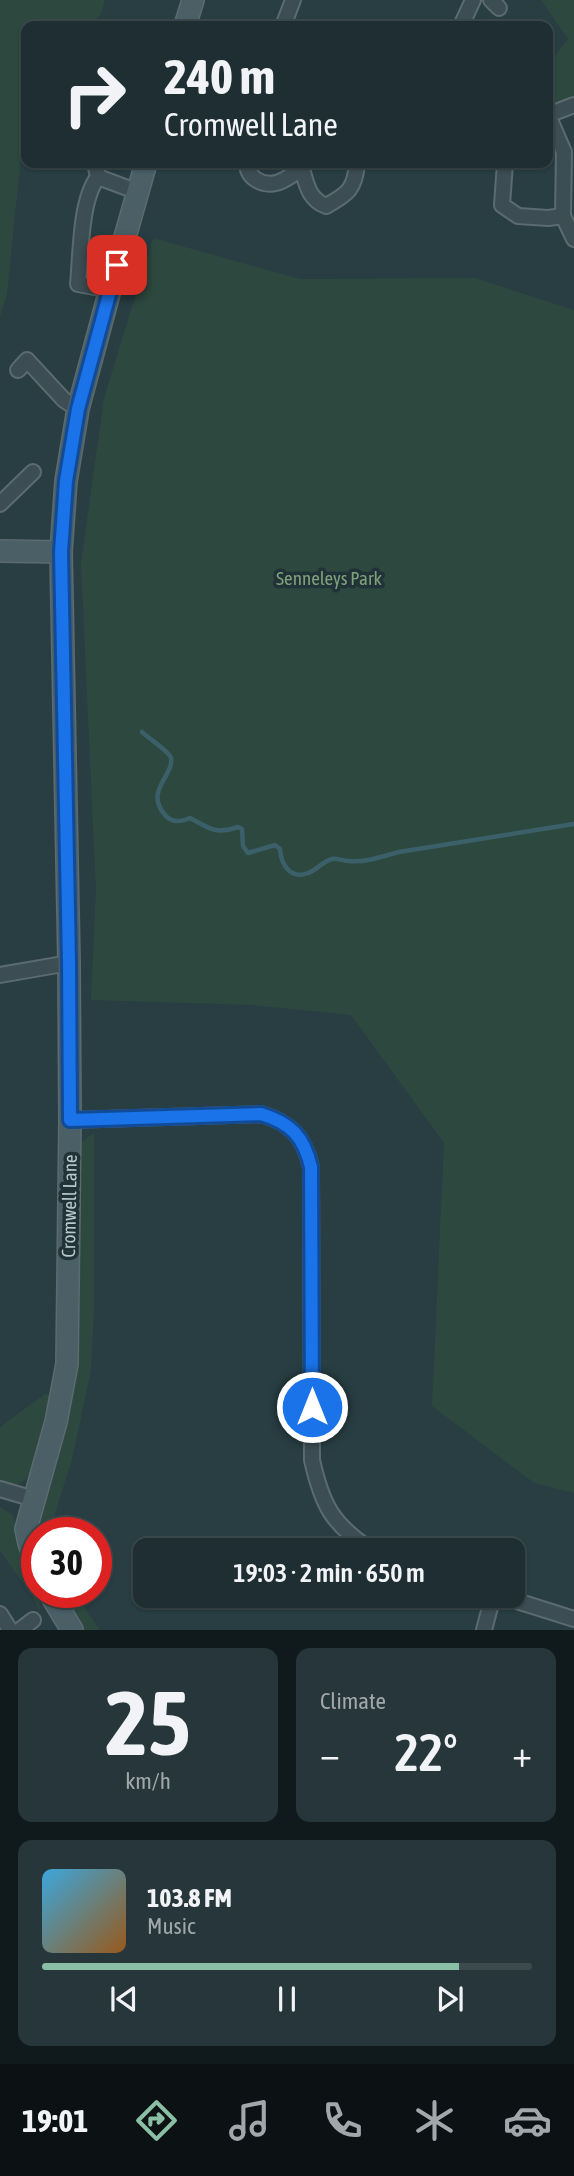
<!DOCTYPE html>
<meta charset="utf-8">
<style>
body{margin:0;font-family:"Asap Condensed",sans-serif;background:#26363a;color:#f1f3f6;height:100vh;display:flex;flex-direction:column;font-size:26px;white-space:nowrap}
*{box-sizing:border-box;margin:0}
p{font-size:23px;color:#a1a8ac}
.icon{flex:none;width:38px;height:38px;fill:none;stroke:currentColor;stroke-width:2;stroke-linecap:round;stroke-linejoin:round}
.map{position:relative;height:1630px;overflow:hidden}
.details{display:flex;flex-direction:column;gap:18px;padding:18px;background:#10191c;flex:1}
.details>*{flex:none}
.banner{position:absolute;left:21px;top:21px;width:532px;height:147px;border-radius:14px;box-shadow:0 2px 5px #0004,0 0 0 2px #3c4a4d;background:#1e2e32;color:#f1f3f6;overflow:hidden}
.speed{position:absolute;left:21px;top:1517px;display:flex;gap:14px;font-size:35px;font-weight:700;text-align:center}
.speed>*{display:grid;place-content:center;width:91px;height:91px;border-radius:50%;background:#1e2e32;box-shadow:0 2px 5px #0004,0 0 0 2px #3c4a4d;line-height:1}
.speed .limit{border:10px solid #d22;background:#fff;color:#111}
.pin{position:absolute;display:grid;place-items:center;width:60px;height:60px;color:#fff;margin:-30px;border-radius:14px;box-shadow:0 4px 10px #0006}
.me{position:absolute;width:77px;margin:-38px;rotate:0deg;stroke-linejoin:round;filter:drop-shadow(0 0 5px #0008)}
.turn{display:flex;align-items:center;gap:24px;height:147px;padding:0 28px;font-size:32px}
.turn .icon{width:91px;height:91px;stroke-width:2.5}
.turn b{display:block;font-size:49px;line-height:60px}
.big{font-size:52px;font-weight:600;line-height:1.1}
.details .tile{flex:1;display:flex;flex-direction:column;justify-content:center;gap:10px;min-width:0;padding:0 24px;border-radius:14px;background:#26363a}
.details .dial{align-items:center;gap:0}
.dial b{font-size:91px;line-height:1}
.song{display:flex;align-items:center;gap:21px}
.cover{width:84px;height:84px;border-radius:10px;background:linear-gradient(135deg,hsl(200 70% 55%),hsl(30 70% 35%))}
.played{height:7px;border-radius:4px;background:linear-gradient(90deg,#8abfa5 85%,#3c4a4d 85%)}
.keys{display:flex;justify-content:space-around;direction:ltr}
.heat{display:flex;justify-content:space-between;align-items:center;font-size:38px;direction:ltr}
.details .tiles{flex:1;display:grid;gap:18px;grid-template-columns:1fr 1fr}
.tile:last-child{grid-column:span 2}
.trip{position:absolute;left:133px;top:1538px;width:392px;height:70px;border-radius:14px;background:#1e2e32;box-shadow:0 2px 5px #0004,0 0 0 2px #3c4a4d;font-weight:600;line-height:70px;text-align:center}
.dock{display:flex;height:112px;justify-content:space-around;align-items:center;background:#0c1214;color:#a1a8ac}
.dock .icon{width:49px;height:49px}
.dock .active{color:#8abfa5}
.dock b{font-size:32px;color:#f1f3f6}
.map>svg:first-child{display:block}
.green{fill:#2d483f}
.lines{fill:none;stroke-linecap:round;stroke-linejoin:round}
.stream{stroke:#3c606a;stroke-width:4.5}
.street-casing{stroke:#5b6b70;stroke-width:18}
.secondary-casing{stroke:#5b6b70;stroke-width:24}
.street{stroke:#3c4e53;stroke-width:14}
.secondary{stroke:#4a5f66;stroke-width:21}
.route-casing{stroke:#114b97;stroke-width:18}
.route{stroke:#1a73e8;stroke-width:12}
.labels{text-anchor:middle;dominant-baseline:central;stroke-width:7;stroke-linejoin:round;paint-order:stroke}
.park-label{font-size:19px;fill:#7ea278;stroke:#213338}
.street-label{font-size:19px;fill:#bac8cc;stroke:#213338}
</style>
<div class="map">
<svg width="574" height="1630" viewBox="0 0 574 1630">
<rect width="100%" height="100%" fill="#283e43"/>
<!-- green -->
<g class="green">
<polygon points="0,0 105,0 101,14 89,26 26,26 26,108 7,294 0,317"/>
<polygon points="541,0 574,0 574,96 548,106 548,65 568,39"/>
<polygon points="153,238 300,279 475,278 574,310 574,1493 534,1483 432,1406 444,1143 351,1015 252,1005 91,1000 96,890 81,563 104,398"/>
<polygon points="94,1133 94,1311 91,1371 72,1459 54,1517 55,1533 37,1533 36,1519 48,1483 79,1144"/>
<path d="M 45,1394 L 53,1395 C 48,1417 41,1471 22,1482 C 15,1486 7,1484 0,1482 L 0,1427 Z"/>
<polygon points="0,1507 13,1515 19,1538 37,1587 37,1592 39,1593 40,1612 32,1595 0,1551"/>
<polygon points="58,1593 77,1593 85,1609 100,1630 82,1630"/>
</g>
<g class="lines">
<!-- stream -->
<path class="stream" d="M 142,732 C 148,738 170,752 171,758 C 174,776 144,791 165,815 C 172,823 180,822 190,818 C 209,828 215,835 238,827 L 242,829 L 243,846 L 248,853 L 275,845 L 280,849 C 281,864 290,880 308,873 C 317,870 323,861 332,859 C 338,858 343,861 349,861 C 365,863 383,856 399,852 L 574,824"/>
<defs>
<g id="street">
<polyline points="491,0 499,8"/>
<polyline points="283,26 293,0"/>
<polyline points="461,26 473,0"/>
<polyline points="95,163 98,177"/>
<path d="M 247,163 C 247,178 262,186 276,183 C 285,181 294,173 302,169 C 307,186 309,199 326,206 C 348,194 355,189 357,163"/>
<polyline points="505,163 502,205 518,216 548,218 563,216 574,239"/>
<polyline points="563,216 564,152 548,115 574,105"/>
<path d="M 110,290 L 78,284 C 81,254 80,200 98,177 L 138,192"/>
<polyline points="18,370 27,360 64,400 78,409"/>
<polyline points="0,504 33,472"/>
<polyline points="0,975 69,963"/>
<path d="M 70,1120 L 261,1114 C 291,1123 304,1137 311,1167 L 312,1460 C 322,1505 332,1524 371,1550"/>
<polyline points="0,1489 34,1499"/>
<polyline points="501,1596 574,1619"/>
<polyline points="0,1614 10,1630"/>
<polyline points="20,1630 33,1620"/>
<polyline points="484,1630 493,1596"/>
</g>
<g id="secondary">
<polyline points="185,26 193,0"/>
<polyline points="0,551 61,552"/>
<polyline points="37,1567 29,1543 26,1529 56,1422 67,1364 70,1120 69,963 61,552 66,481 78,409 110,290 146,163"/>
<polyline points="49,1592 72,1630"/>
</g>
</defs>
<!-- street casing -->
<use href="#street" class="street-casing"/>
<!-- secondary casing -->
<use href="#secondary" class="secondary-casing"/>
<!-- street -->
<use href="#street" class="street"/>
<!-- secondary -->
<use href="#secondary" class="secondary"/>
</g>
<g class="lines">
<defs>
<path id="route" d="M 117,265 L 78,409 L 66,481 L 61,552 L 69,962 L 70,1120 L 261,1114 C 291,1123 304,1137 311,1167 L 312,1407"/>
</defs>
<!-- route casing -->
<use href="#route" class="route-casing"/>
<!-- route -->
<use href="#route" class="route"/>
</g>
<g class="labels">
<!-- park labels -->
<g class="park-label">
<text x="329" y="578">Senneleys Park</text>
</g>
<!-- street labels -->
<g class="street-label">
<text transform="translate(69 1206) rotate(-89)">Cromwell Lane</text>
</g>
</g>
</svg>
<div class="speed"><div class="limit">30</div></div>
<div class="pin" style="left:117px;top:265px;background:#d93025"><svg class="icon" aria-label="arrive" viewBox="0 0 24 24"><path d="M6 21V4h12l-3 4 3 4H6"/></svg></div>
<svg class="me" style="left:312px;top:1407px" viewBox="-20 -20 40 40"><circle r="17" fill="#1a73e8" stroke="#fff" stroke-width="3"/><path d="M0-11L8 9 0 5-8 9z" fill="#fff"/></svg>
<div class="trip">19:03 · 2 min · 650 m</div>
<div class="banner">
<div class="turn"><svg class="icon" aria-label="right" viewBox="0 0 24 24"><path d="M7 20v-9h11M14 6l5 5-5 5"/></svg><div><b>240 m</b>Cromwell Lane</div></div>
</div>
</div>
<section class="details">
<div class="tiles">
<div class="tile dial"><b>25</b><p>km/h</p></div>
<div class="tile"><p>Climate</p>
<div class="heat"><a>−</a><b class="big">22°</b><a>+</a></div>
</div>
<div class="tile">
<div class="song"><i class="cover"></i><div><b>103.8 FM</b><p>Music</p></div></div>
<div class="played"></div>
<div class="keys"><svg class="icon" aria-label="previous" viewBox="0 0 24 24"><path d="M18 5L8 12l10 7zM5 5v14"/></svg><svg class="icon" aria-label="pause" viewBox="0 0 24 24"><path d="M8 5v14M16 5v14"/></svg><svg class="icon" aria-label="next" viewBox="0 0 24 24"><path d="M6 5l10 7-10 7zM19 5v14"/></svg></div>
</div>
</div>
</section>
<nav class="dock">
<b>19:01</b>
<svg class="icon active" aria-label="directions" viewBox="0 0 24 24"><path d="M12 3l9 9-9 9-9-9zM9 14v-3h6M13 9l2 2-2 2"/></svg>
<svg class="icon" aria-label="music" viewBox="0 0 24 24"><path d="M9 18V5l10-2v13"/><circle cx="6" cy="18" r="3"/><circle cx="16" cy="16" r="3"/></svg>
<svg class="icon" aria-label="phone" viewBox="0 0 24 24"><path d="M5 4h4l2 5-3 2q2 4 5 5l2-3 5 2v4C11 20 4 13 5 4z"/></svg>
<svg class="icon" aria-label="climate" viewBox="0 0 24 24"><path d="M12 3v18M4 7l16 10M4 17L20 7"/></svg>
<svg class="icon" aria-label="car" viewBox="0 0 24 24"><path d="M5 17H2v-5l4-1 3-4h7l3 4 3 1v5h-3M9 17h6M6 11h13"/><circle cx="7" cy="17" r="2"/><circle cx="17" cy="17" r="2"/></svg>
</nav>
